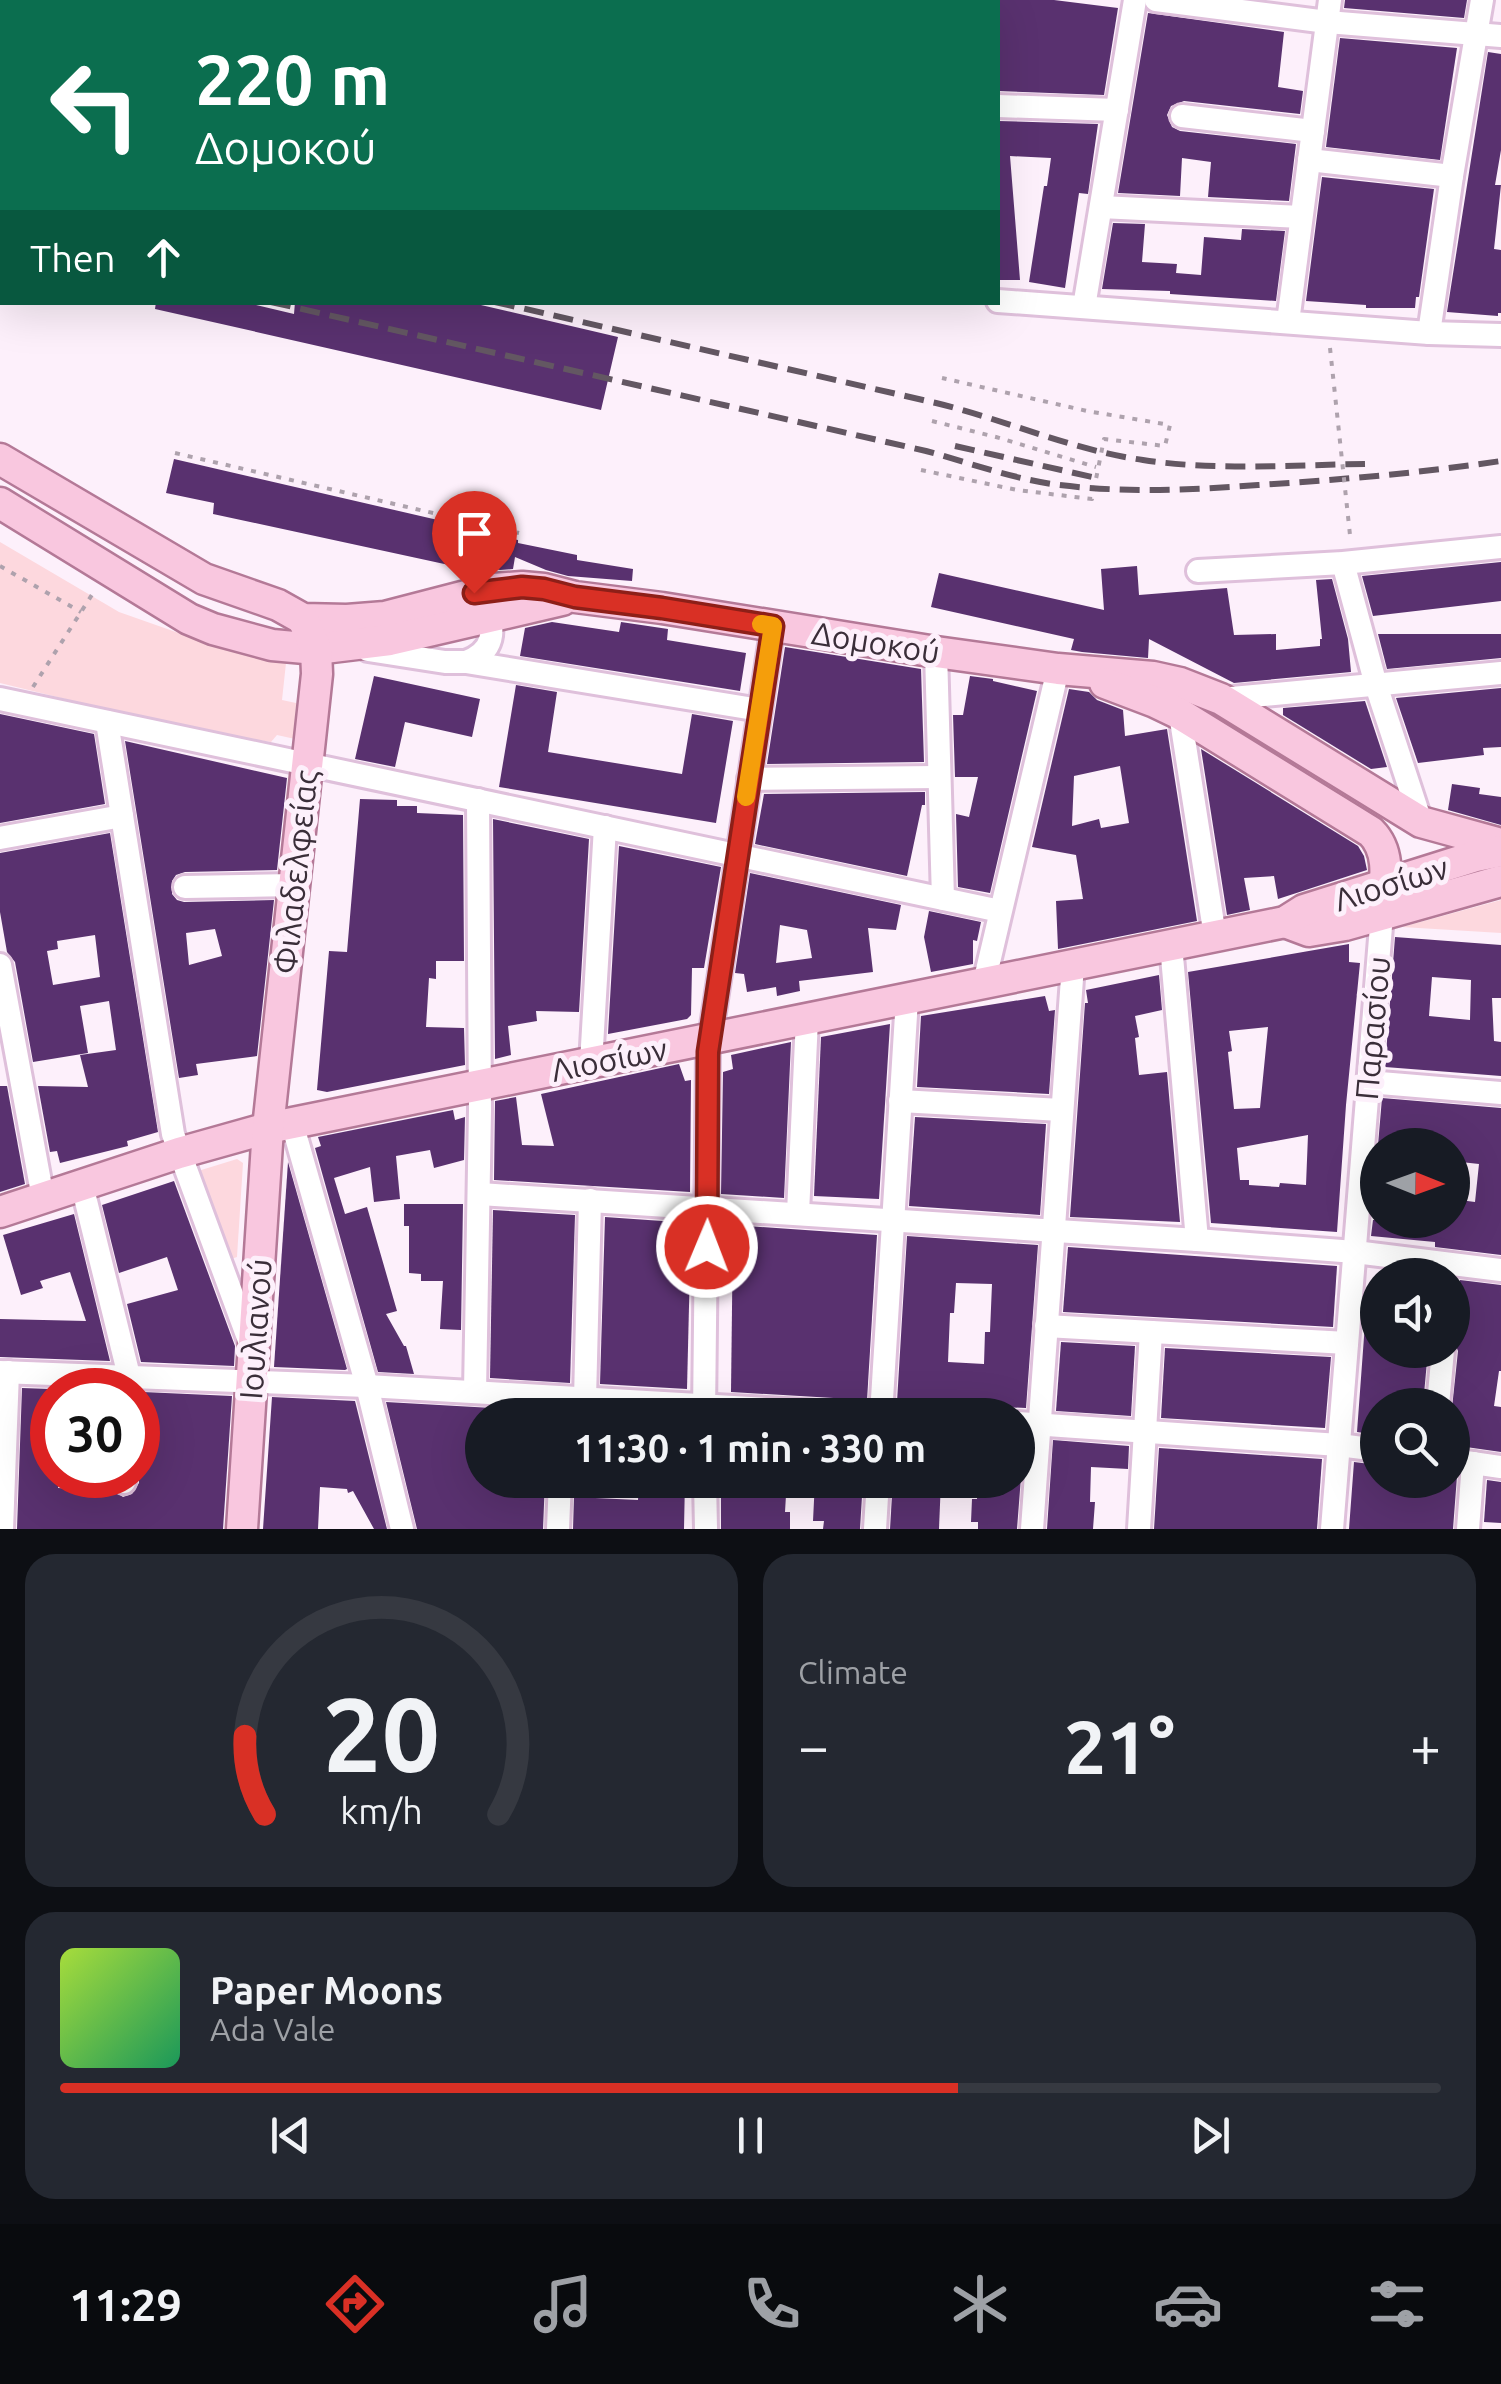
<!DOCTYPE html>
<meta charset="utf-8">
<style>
body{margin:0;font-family:Ubuntu,sans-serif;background:#242831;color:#f1f3f6;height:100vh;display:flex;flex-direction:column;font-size:38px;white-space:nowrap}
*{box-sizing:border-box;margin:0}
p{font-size:32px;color:#9ea1a6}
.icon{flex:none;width:55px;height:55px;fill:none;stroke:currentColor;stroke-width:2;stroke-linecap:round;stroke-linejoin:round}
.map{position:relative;height:1529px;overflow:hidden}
.drawer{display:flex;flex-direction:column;gap:25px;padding:25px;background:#0d0f14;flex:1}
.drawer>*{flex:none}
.banner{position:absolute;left:0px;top:0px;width:1000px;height:305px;box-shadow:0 10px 40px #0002;background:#0b6e4f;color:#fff;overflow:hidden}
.needle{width:65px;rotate:91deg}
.buttons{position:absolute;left:1360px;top:1128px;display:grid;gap:20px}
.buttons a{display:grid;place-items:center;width:110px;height:110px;border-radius:50%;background:#171b24;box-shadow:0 10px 40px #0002;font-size:50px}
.speed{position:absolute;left:30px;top:1368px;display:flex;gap:20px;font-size:50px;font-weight:700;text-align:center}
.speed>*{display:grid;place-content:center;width:130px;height:130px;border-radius:50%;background:#171b24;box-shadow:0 10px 40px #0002;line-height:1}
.speed .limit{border:15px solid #d22;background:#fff;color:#111}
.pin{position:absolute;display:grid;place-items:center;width:85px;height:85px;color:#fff;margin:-102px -42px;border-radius:50% 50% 50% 0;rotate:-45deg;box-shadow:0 0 10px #0007}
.pin .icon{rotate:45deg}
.me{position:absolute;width:110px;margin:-55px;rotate:1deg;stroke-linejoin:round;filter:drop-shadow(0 0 8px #0008)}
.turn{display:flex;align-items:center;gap:35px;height:210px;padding:0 30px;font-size:45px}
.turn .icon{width:130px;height:130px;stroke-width:2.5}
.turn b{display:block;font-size:70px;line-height:85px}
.then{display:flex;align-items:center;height:95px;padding:0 30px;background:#0003;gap:20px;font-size:38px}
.big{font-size:75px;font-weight:700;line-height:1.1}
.drawer .tile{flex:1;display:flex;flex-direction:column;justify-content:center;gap:15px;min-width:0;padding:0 35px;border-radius:30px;background:#242831}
.drawer .dial{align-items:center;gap:0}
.dial svg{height:260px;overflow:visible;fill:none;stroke:#363941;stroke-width:7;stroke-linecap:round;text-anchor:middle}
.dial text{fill:#f1f3f6;stroke:none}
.song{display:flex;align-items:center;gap:30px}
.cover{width:120px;height:120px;border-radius:15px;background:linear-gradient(135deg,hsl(80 70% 55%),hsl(150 70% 35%))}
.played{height:10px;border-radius:5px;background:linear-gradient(90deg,#d93025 65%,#363941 65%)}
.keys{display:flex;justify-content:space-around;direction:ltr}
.heat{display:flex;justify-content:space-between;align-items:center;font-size:55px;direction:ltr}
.drawer .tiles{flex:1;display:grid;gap:25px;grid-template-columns:1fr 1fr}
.tile:last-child{grid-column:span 2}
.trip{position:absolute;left:465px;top:1398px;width:570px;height:100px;border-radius:50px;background:#171b24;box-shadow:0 10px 40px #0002;font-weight:700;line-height:100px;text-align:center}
.tabs{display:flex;height:160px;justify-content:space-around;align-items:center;background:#090b0e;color:#9ea1a6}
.tabs .icon{width:70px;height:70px}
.tabs .current{color:#d93025}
.tabs b{font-size:45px;color:#f1f3f6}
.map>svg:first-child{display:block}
.green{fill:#fdd8de}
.building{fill:#59316f;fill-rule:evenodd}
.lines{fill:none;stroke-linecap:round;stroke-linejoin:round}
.minor-casing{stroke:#dfc0db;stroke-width:28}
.major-casing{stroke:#b47997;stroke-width:35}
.path{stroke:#aea2ad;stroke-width:4;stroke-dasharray:5 8;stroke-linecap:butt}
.minor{stroke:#fff;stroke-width:22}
.major{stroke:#f9c7df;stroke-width:30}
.rail{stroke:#635762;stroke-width:6;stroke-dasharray:20 10;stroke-linecap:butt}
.path-bridge{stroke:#aea2ad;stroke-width:4;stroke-dasharray:5 8;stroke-linecap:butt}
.route-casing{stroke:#8d1f18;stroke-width:25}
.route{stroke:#d93025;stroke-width:18}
.slow{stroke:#f59e0b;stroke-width:18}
.labels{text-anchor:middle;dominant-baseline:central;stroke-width:10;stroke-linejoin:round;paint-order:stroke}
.street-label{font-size:32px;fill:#3a2e39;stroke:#fdf0fb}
</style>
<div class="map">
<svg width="1501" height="1529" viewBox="0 0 1501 1529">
<rect width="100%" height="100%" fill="#fdf0fb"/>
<!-- green -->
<g class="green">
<polygon points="0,542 119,612 190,637 277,654 286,663 282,700 296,703 295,739 277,735 271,742 250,739 94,706 0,683"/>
<polygon points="1501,900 1501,933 1402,927"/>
<polygon points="237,1159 243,1163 237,1257 231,1259 198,1171"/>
</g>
<!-- building -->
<g class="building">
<polygon points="998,0 1054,0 1118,8 1104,95 998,91"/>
<polygon points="1345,0 1467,0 1464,18 1344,8"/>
<polygon points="1148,13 1284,32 1278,87 1303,91 1300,114 1184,101 1171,106 1167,115 1172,127 1180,131 1296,144 1289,201 1208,197 1211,162 1182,158 1180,196 1118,193"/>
<polygon points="1340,38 1457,48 1440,160 1326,147"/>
<polygon points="1488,52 1501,54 1501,150 1495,185 1501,185 1494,249 1501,250 1501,313 1498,313 1498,316 1447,312"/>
<polygon points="998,121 1098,124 1088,194 1079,193 1065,288 1029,282 1044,186 1047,186 1051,158 1010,156 1020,280 998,280"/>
<polygon points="1322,177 1434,189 1419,297 1416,297 1415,308 1366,308 1366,305 1306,301"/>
<polygon points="1113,223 1145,224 1142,262 1177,264 1176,273 1201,275 1204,237 1241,240 1242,229 1285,231 1276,301 1170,294 1170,291 1102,289"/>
<polygon points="156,302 244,302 294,314 295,302 468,302 618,337 601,410 155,309"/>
<polygon points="174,459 481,530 480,532 518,540 518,543 577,555 577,560 633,569 632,581 568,576 546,570 515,557 513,569 500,570 473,564 472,570 213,514 214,503 166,493"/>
<polygon points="1501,562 1501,601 1373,616 1362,576"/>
<polygon points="1137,566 1139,595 1227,588 1234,635 1276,634 1276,650 1320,646 1320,639 1322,639 1316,580 1332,579 1348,639 1351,672 1234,683 1149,639 1148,658 1082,652 1071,650 1074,639 931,607 939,573 1104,610 1101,569"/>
<polygon points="552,622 619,632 621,622 668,629 667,640 746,653 740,691 520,656 525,628"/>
<polygon points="1378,634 1501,634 1501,658 1387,669"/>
<polygon points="785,647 921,669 924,762 767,764"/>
<polygon points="374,676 480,699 472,737 405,722 395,767 355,759"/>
<polygon points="970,676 993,679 993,681 1037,691 990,893 958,887 956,814 969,817 978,777 955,777 953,715 963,715"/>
<polygon points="516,685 557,692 548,752 682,774 692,714 733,721 716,823 499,787"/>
<polygon points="1501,688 1501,747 1483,748 1484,755 1418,763 1396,698"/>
<path d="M 1069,689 L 1089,692 L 1097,700 L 1123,710 L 1125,736 L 1167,729 L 1197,921 L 1058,949 L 1056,901 L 1083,899 L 1076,855 L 1032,847 ZM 1120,766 L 1129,823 L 1101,828 L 1099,819 L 1072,826 L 1074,776 Z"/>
<polygon points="1365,701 1387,767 1371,769 1283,715 1283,708"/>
<polygon points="0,714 94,734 105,804 0,823"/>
<path d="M 125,741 L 287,778 L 277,870 L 185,872 L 176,875 L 172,881 L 172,894 L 177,900 L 184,902 L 274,900 L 257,1056 L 196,1064 L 198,1075 L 179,1078 ZM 215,929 L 222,956 L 189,965 L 186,933 Z"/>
<polygon points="1201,749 1358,846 1364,856 1367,870 1278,899 1274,876 1244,878 1250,910 1227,915"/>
<polygon points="1452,784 1480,788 1479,794 1501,797 1501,825 1448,810"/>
<polygon points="925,792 925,805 922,805 907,876 755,844 764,794"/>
<polygon points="360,799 397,800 397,806 417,806 417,813 463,815 464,961 436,961 436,979 429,978 426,1027 464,1028 465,1065 327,1092 317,1090 329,951 347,952"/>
<polygon points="493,819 589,839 579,1012 536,1011 537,1021 508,1026 511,1055 495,1059"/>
<path d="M 110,833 L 158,1132 L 127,1141 L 128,1146 L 60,1163 L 57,1151 L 50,1152 L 38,1086 L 88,1087 L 80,1055 L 116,1050 L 109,1001 L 80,1006 L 88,1053 L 33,1062 L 15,962 L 7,952 L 0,912 L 0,853 ZM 95,935 L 100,977 L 53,985 L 47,951 L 58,949 L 57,941 Z"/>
<polygon points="619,846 721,867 704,968 692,968 691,1015 687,1019 608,1034"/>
<path d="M 750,873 L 901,905 L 896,930 L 868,928 L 873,972 L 799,981 L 800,991 L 777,996 L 776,987 L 747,992 L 744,974 L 735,973 ZM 780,925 L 807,930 L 812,958 L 776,963 Z"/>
<polygon points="929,911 981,922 977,941 973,940 973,964 931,972 924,937"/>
<path d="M 1395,937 L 1501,945 L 1501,998 L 1492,998 L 1494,1041 L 1501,1042 L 1501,1076 L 1385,1067 ZM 1432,977 L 1471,980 L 1470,1020 L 1429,1016 Z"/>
<path d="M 1349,944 L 1349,962 L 1360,963 L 1346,1105 L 1337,1232 L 1211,1223 L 1188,972 ZM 1268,1027 L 1260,1108 L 1234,1109 L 1228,1052 L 1232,1051 L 1229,1031 ZM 1308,1135 L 1306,1185 L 1280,1183 L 1279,1187 L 1249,1185 L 1249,1180 L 1240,1180 L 1237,1148 Z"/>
<polygon points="1159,975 1162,1010 1135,1016 1139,1037 1135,1038 1139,1075 1167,1072 1180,1222 1070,1217 1085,1003 1088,1003 1086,990"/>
<polygon points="1045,996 1049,1011 1055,1010 1049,1094 917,1087 921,1016"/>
<polygon points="890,1024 879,1199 814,1196 821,1037"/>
<polygon points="791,1042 784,1198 721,1194 723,1072 733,1069 731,1055"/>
<polygon points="679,1064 685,1081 691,1080 690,1192 494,1180 495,1101 516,1097 522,1145 554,1146 541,1094"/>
<polygon points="0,1086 7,1086 25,1184 0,1192"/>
<polygon points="1382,1098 1501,1108 1501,1255 1435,1247 1435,1242 1371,1236 1373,1220 1452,1220 1452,1199 1475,1202 1479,1164 1452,1161 1452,1145 1378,1145"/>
<polygon points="453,1110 455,1120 465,1117 464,1160 434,1168 430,1150 396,1156 400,1199 374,1202 370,1167 334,1178 345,1214 367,1207 397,1311 386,1314 404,1346 406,1346 414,1374 378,1372 315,1148 321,1146 318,1137"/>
<polygon points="915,1117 1046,1124 1040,1215 909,1206"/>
<polygon points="288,1162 347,1369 345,1370 274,1367"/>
<polygon points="174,1181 235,1346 234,1366 141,1362 127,1304 178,1290 167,1257 119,1273 102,1205"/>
<polygon points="404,1204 463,1204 461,1330 440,1329 443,1281 421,1281 421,1274 409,1273 409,1226 404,1226"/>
<polygon points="493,1210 575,1215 570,1383 490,1378"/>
<polygon points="74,1214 110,1361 0,1357 0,1319 86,1321 70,1272 40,1281 43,1288 21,1295 3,1235"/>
<polygon points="605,1217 691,1223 687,1389 600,1384"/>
<polygon points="733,1225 877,1235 867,1400 731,1392"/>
<path d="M 907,1236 L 1038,1245 L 1026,1408 L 897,1402 ZM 956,1283 L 992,1284 L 990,1332 L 985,1332 L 984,1364 L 948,1362 L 950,1313 L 954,1313 Z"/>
<polygon points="1068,1247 1337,1266 1333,1327 1063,1312"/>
<polygon points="1460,1280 1501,1285 1501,1371 1499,1371 1494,1406 1501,1407 1501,1452 1452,1445 1452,1408 1458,1351 1454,1341"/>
<polygon points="1366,1310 1378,1310 1378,1350 1428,1350 1423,1405 1378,1405 1378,1435 1357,1432"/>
<polygon points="1061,1342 1135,1346 1131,1416 1056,1411"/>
<polygon points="1165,1348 1331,1357 1325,1428 1161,1418"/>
<polygon points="22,1388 78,1390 52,1390 52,1475 59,1475 58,1488 99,1490 100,1475 109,1475 112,1490 123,1497 132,1494 139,1483 138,1401 143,1392 232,1396 223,1529 17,1529"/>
<polygon points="272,1397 355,1401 387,1529 374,1529 353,1491 348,1493 347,1489 320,1487 318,1529 263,1529"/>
<polygon points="386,1402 599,1414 599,1415 482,1415 482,1480 545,1480 543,1529 417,1529"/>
<polygon points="1018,1438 1024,1438 1017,1529 978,1529 978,1522 971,1522 972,1499 977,1499 978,1480 1018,1480"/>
<polygon points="1053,1440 1129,1446 1128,1469 1091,1467 1090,1502 1095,1502 1093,1529 1047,1529"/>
<polygon points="1159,1448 1322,1459 1317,1529 1154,1529"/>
<polygon points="1354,1462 1378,1465 1378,1480 1452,1480 1452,1475 1457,1476 1453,1529 1349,1529"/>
<polygon points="639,1480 685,1480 684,1529 573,1529 574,1497 638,1500"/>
<polygon points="721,1480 770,1480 769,1494 786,1495 785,1512 790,1512 790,1529 721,1529"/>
<polygon points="815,1480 863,1480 860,1529 823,1529 824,1521 813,1521"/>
<polygon points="893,1480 941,1480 939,1529 890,1529"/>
<polygon points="1487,1480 1501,1482 1501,1523 1484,1522"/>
</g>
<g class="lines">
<defs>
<g id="minor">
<polyline points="78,0 78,2"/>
<polyline points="438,0 438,2"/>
<polyline points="592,0 592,2"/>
<polyline points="1156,0 1327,22 1501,36"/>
<polyline points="209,2 212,0"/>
<polyline points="650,2 651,0"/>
<polyline points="753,2 753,0"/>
<polyline points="870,2 871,0"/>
<polyline points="0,102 2,103"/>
<polyline points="998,106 1117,110"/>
<polyline points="1182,116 1313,131"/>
<polyline points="1309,160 1452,176"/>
<polyline points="0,171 2,170"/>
<polyline points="1101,207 1301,217"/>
<polyline points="998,301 1429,333 1501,335"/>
<polyline points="1084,307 1135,0"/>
<polyline points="1288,322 1330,0"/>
<polyline points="1429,333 1452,176 1482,0"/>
<polyline points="1343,563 1376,685 1421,822"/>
<polyline points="1198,571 1343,563 1501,547"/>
<polyline points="368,650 445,662 466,662 760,710"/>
<polyline points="936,652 943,899"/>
<path d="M 466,662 C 493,652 499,629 481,606"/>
<polyline points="0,699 1000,911"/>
<polyline points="1221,699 1501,673"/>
<polyline points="1180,714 1215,936"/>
<polyline points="107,722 173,1134 251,1346"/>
<polyline points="749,779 938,777"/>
<polyline points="0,838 122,816"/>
<polyline points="185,887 293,885"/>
<polyline points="1171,945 1197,1240"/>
<polyline points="0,965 43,1198"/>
<polyline points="984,983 1058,669"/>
<polyline points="591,1063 605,827"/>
<polyline points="1368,1082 1501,1093"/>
<polyline points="900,1101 1061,1110"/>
<polyline points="292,1123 367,1386 402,1529"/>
<polyline points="82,1185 129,1376 128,1390"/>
<polyline points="480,1194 1197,1240 1355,1252 1501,1270"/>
<polyline points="798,1213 807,1019"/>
<polyline points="1046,1326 1347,1343"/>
<polyline points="0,1372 367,1386 871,1415"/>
<polyline points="475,1392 480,1110 478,800"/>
<polyline points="585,1399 590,1200"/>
<polyline points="1438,1405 1443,1350"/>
<polyline points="704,1415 708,1052 773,625"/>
<polyline points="881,1415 907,999"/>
<polyline points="1018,1423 1339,1445 1378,1450"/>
<polyline points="1452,1460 1501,1467"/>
<polyline points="705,1480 706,1529"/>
<polyline points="124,1482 124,1475"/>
<polyline points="2,1529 8,1372"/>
<polyline points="558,1529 560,1480"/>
<polyline points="875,1529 878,1480"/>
<polyline points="1032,1529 1073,965"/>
<polyline points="1139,1529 1151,1332"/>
<polyline points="1332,1529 1382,914"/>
<polyline points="1468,1529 1473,1463"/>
</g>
<g id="major">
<polyline points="0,459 204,579 278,605 303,619 347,620 385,617 493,589 522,587 544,589 575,597 662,608 936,652 1058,669 1153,677 1180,683 1221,699 1421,822 1501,844"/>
<polyline points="0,503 189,619 213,629 272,645 316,649 390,640 562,600"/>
<path d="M 1105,683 L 1155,702 L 1180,714 L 1371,832 C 1393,854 1384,886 1382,914"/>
<polyline points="1285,922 1309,931 1345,925 1501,881"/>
<polyline points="0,1212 179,1153 268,1128 1285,922 1304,910 1476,856 1501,851"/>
<polyline points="242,1529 268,1128 317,674 316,649 303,619"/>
</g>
</defs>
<!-- minor casing -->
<use href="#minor" class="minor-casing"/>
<!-- major casing -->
<use href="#major" class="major-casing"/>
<!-- path -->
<g class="path">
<polyline points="932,421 996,437 1096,467"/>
<polyline points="175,453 519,533"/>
<polyline points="921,470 1017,490 1092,499 1104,439 1165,446 1170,425 1087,411 942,378"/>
<polyline points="0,566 81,612"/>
<polyline points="480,570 489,526"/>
<polyline points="33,687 95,590"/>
</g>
<!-- minor -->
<use href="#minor" class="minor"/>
<!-- major -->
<use href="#major" class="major"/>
<!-- rail -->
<g class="rail">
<polyline points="0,216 2,216"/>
<polyline points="0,247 2,248"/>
<path d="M 271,302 L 926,451 C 970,463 1013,479 1059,485 C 1125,493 1192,490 1258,485 C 1339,480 1420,473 1501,461"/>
<path d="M 495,302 L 936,403 C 1006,420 1072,450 1143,460 C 1216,471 1291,465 1365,464"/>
<polyline points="955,446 1092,477"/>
</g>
<!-- path-bridge -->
<polyline class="path-bridge" points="1330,348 1350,535"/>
</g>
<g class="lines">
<defs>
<polyline id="route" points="474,593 522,587 544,589 575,597 662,608 773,626 708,1052 707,1247"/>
</defs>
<!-- route casing -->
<use href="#route" class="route-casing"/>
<!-- route -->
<use href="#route" class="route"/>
<!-- slow -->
<polyline class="slow" points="746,797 773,626 761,624"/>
</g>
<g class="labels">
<!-- street labels -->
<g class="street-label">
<text transform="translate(876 642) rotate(9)">Δομοκού</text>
<text transform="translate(295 872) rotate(-84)">Φιλαδελφείας</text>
<text transform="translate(1391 883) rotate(-17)">Λιοσίων</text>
<text transform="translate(1372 1028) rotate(-85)">Παρασίου</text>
<text transform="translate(609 1059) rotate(-11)">Λιοσίων</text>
<text transform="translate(255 1329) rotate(-86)">Ιουλιανού</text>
</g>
</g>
</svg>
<div class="buttons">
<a><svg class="needle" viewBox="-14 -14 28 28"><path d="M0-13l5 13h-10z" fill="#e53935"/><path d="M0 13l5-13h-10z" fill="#9ea1a6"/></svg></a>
<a><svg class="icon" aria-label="sound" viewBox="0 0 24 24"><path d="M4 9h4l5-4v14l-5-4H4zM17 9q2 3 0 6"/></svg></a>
<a><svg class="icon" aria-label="search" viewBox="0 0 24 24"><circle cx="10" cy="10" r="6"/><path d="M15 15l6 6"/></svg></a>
</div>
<div class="speed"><div class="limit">30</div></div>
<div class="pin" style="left:474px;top:593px;background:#d93025"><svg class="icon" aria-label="arrive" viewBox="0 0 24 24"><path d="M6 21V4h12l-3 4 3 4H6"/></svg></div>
<svg class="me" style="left:707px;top:1247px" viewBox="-20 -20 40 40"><circle r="17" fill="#d93025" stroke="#fff" stroke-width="3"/><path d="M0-11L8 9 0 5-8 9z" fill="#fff"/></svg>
<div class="trip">11:30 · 1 min · 330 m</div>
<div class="banner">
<div class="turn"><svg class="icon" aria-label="left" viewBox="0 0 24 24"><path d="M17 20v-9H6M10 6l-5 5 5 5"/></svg><div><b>220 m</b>Δομοκού</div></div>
<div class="then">Then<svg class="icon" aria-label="ahead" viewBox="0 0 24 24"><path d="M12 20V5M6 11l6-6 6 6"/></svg></div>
</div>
</div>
<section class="drawer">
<div class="tiles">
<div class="tile dial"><svg viewBox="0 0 100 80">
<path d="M14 69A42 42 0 1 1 86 69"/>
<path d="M14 69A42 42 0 0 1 8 45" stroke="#d93025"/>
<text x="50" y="56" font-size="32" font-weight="700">20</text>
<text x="50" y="72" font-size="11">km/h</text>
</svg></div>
<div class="tile"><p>Climate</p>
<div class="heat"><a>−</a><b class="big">21°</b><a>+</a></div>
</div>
<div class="tile">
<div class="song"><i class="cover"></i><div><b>Paper Moons</b><p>Ada Vale</p></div></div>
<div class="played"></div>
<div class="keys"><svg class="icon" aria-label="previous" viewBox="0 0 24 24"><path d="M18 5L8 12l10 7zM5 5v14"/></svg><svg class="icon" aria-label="pause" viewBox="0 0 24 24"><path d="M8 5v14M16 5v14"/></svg><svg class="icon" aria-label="next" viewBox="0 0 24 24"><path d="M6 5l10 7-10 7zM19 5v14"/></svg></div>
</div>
</div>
</section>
<nav class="tabs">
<b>11:29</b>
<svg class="icon current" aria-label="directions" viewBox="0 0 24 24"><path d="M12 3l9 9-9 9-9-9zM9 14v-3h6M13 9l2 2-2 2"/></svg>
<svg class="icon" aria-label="music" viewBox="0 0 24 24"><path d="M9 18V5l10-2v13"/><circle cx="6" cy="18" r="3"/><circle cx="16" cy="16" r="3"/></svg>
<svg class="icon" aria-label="phone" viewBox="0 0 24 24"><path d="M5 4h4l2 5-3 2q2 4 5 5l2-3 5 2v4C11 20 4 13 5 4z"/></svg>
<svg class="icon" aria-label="climate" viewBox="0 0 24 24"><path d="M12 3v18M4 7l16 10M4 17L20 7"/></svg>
<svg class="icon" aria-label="car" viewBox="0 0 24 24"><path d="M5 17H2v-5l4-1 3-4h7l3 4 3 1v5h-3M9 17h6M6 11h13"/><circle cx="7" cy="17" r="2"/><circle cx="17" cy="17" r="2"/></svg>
<svg class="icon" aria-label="filters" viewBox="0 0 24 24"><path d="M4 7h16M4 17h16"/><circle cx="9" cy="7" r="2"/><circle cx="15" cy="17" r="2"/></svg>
</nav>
